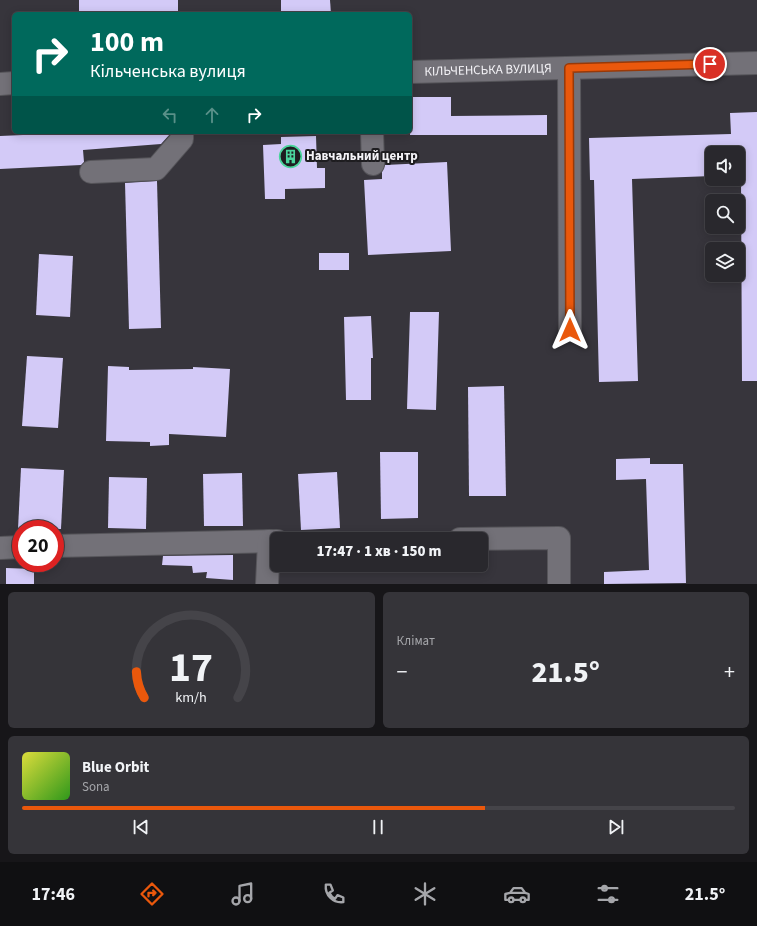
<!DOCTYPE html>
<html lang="uk">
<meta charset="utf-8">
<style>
body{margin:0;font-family:"Source Sans 3",sans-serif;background:#353439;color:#f1f3f6;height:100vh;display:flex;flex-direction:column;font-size:15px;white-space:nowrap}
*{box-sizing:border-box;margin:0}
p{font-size:13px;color:#a5a6aa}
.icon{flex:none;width:22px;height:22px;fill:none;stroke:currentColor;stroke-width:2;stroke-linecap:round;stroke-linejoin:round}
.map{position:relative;height:584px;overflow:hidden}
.details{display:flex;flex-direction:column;gap:8px;padding:8px;background:#171619;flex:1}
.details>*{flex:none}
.guide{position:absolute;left:12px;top:12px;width:400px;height:122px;border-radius:6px;box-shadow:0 2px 10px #0003,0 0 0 1px #454449;background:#00695c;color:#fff;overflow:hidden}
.tools{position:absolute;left:705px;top:146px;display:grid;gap:8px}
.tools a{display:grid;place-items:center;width:40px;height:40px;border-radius:6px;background:#29282d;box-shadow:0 2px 10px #0003,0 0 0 1px #454449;font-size:20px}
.speed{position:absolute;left:12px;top:520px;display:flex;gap:8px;font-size:20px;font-weight:700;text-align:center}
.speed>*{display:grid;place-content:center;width:52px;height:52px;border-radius:50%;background:#29282d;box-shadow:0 2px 10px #0003,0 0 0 1px #454449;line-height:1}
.speed .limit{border:6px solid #d22;background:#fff;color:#111}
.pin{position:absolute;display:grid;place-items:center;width:34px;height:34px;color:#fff;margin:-17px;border:2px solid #fff;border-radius:50%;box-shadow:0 1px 4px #0007}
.me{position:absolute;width:44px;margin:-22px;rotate:0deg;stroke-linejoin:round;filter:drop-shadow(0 0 3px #0008)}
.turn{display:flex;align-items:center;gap:14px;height:84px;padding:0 12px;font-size:18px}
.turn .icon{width:52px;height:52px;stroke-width:2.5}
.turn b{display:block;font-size:28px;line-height:34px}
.lanes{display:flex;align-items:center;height:38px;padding:0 12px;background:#0003;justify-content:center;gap:20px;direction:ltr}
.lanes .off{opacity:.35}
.big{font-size:30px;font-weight:800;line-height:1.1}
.details .tile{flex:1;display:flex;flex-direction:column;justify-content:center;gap:6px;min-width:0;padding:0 14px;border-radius:6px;background:#353439}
.details .dial{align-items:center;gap:0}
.dial svg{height:104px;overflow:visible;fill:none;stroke:#454449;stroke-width:7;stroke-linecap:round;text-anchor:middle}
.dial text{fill:#f1f3f6;stroke:none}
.song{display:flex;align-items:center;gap:12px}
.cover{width:48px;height:48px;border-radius:6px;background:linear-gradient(135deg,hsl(60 70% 55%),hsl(110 70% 35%))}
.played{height:4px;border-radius:2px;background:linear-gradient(90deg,#ea580c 65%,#454449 65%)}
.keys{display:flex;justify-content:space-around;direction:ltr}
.heat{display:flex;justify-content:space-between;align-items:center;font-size:22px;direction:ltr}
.details .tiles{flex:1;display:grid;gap:8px;grid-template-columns:1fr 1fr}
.tile:last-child{grid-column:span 2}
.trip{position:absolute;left:270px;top:532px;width:218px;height:40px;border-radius:6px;background:#29282d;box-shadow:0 2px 10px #0003,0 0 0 1px #454449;font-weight:800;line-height:40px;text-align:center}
.menu{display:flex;height:64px;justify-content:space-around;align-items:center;background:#101012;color:#a5a6aa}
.menu .icon{width:28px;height:28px}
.menu .active{color:#ea580c}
.menu b{font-size:18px;color:#f1f3f6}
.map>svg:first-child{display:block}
.building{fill:#d3caf7}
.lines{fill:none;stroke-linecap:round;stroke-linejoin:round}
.minor-casing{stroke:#56555a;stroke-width:24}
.minor{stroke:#737178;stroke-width:22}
.route-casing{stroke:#983908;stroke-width:10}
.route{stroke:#ea580c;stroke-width:7}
.labels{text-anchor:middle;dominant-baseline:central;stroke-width:4;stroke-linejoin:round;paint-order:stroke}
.street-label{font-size:13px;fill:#f4f3f7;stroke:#1e1d20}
.poi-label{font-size:13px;font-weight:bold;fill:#f4f3f7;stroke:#1e1d20;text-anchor:start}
</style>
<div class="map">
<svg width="757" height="584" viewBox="0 0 757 584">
<rect width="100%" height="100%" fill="#37353c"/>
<!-- building -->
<g class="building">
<rect x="79" y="0" width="99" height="14"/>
<polygon points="281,0 330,0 331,14 281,14"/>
<polygon points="410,97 451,97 451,116 547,115 547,135 410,135"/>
<polygon points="757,112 757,381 742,381 741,180 732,180 732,179 738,179 738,153 712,153 712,176 632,179 638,381 599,382 594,180 590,180 589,138 731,134 730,113"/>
<polygon points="92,132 170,132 170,134 161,144 83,150 84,162 81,165 0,169 0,136"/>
<polygon points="316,136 317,168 325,168 325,188 285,189 285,199 265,199 263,145 281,144 281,137"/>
<polygon points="447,162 451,251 368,255 364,180 382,179 382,172 385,165"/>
<polygon points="157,181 161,328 129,329 125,183"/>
<rect x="319" y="253" width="30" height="17"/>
<polygon points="39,254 73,256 70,317 36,315"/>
<polygon points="410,312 439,312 436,410 407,409"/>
<polygon points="371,316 373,358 371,358 371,400 346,400 344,317"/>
<polygon points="27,356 63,358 58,428 22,426"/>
<polygon points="108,366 129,367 129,370 193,369 193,367 230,369 226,437 169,434 169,445 150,446 150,442 106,441"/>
<polygon points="504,386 506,496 469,496 468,387"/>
<polygon points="380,452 418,452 418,518 381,519"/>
<polygon points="650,458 650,464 683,464 686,583 604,584 604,572 649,570 646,479 616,480 616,459"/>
<polygon points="21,468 64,470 61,529 18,529"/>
<polygon points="337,472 340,528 301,530 298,474"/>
<polygon points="242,473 243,526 204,526 203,474"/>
<polygon points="109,477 147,478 146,529 108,528"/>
<polygon points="233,555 233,580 206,578 207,572 193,573 192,566 162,565 163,556"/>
<polygon points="6,568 34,569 34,584 6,584"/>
</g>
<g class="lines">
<defs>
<g id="minor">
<polyline points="569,68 570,330"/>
<path id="s1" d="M 410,72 L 757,63"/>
<polyline points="0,84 14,83"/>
<polyline points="372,132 373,164"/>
<polyline points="91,172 156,169 182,139 182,132"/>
<polyline points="460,539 559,538 559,584"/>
<polyline points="55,546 277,541"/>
<polyline points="0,548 21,547"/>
<polyline points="267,584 269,541"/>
</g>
</defs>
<!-- minor casing -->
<use href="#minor" class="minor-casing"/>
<!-- minor -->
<use href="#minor" class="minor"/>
</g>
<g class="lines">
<defs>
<polyline id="route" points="570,330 569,68 710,64"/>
</defs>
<!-- route casing -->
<use href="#route" class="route-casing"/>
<!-- route -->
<use href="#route" class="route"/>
</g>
<!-- icons -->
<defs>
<symbol id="building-ring" viewBox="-11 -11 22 22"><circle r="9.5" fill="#1e1d20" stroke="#4ad49c" stroke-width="1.5"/><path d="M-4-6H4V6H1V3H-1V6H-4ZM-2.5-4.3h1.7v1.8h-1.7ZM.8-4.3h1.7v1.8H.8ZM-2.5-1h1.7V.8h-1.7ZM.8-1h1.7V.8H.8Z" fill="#4ad49c"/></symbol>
</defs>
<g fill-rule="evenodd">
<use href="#building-ring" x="278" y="144" width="25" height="25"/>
</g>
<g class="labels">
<!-- street labels -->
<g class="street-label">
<text stroke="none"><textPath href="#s1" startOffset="78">КІЛЬЧЕНСЬКА ВУЛИЦЯ</textPath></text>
</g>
<!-- poi labels -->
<g class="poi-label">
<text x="306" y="156">Навчальний центр</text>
</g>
</g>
</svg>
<div class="tools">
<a><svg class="icon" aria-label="sound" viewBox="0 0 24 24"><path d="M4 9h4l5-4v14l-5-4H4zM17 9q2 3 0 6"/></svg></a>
<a><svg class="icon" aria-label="search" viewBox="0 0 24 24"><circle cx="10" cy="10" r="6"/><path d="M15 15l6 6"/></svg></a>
<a><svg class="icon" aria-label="layers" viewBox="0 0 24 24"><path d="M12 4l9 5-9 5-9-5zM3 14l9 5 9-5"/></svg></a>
</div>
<div class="speed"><div class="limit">20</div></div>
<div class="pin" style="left:710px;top:64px;background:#d93025"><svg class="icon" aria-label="arrive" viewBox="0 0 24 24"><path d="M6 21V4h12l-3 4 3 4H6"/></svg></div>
<svg class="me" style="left:570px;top:330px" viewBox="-20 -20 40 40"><path d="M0-17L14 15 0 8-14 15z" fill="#ea580c" stroke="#fff" stroke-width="4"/></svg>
<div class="trip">17:47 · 1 хв · 150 m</div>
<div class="guide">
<div class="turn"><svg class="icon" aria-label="right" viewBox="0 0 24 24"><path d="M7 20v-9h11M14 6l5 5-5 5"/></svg><div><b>100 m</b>Кільченська вулиця</div></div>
<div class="lanes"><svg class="icon off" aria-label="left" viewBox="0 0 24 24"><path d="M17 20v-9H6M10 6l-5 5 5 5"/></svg><svg class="icon off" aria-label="ahead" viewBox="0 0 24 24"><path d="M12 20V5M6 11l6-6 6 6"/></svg><svg class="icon" aria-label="right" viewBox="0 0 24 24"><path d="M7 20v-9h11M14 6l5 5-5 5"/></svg></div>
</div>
</div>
<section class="details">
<div class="tiles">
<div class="tile dial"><svg viewBox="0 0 100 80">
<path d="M14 69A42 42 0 1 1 86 69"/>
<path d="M14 69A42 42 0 0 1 8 49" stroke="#ea580c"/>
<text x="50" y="56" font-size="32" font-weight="700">17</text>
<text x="50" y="72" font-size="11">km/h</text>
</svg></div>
<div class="tile"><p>Клімат</p>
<div class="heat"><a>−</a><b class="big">21.5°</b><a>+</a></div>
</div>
<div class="tile">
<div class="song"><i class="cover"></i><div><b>Blue Orbit</b><p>Sona</p></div></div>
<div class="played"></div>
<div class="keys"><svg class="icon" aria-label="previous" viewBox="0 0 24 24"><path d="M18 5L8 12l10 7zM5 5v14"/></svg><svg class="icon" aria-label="pause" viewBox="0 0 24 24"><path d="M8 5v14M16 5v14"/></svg><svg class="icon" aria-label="next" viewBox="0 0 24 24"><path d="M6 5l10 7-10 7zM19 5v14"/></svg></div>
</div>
</div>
</section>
<nav class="menu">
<b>17:46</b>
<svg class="icon active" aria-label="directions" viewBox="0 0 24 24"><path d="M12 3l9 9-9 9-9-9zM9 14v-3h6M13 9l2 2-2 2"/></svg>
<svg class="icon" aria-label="music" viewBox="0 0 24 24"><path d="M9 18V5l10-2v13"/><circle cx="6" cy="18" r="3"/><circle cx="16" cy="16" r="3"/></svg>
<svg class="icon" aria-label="phone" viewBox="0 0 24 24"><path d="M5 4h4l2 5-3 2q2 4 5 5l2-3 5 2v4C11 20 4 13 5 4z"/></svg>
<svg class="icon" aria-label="climate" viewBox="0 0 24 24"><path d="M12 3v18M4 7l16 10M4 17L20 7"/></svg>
<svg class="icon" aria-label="car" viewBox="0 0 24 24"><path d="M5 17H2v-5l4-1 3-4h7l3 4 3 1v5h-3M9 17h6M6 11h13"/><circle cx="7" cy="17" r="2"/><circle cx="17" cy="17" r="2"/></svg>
<svg class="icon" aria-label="filters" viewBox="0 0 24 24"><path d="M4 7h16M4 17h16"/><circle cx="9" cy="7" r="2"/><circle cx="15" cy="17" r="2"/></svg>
<b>21.5°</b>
</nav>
